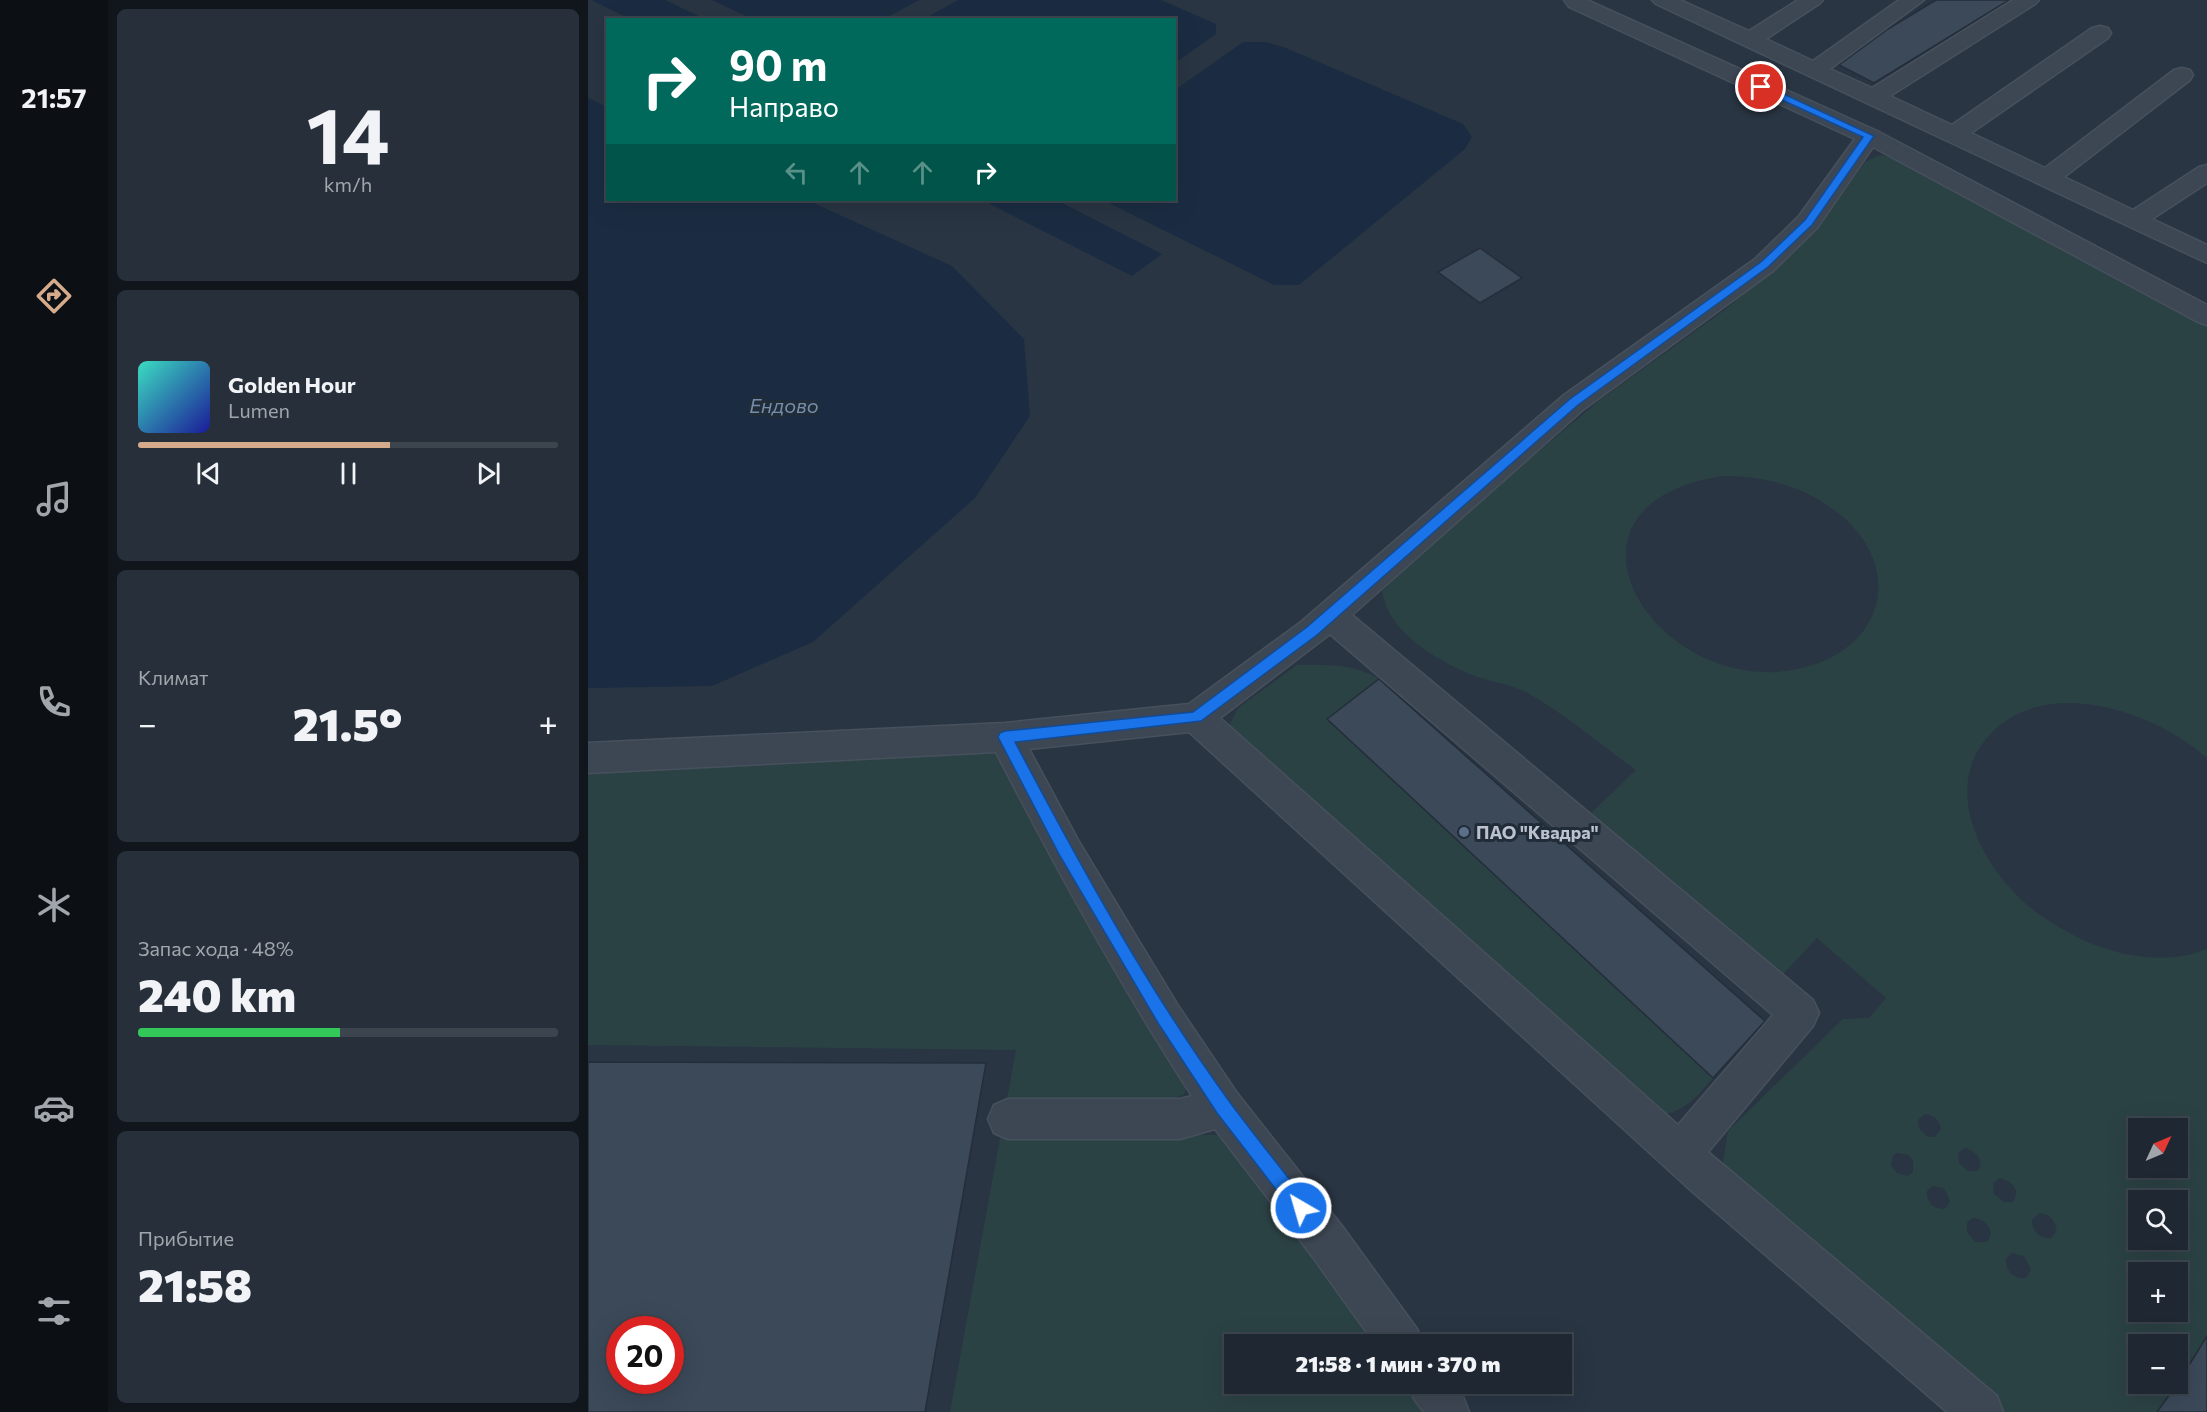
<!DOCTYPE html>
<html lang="ru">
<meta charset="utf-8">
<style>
body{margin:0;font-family:Commissioner,sans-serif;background:#27303a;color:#f1f3f6;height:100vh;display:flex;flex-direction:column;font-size:22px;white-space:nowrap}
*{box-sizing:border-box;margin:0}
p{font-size:20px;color:#a1a6ac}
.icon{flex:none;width:33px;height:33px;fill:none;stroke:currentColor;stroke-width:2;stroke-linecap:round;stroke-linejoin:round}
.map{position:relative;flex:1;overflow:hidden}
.panel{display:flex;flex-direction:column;gap:9px;padding:9px;background:#11161c;width:480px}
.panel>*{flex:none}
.guide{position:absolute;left:18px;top:18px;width:570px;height:183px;border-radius:0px;box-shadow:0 6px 24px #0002,0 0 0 2px #3c444d;background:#00695c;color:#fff;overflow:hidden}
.needle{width:39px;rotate:46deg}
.tools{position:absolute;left:1540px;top:1118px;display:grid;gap:12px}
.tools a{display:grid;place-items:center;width:60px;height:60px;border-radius:0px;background:#1f2832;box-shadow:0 6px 24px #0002,0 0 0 2px #3c444d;font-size:30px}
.speed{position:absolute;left:18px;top:1316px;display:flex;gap:12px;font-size:30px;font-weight:700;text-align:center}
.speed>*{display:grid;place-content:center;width:78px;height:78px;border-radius:50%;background:#1f2832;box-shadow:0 6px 24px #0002,0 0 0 2px #3c444d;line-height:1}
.speed .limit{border:9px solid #d22;background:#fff;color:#111}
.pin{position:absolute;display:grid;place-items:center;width:51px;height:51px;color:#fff;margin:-26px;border:3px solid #fff;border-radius:50%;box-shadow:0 2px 6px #0007}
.me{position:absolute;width:66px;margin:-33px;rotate:322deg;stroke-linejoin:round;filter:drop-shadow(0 0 4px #0008)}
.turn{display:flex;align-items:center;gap:21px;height:126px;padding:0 24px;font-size:27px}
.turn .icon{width:78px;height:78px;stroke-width:2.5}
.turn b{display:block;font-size:42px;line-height:51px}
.lanes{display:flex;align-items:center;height:57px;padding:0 24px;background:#0003;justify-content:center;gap:30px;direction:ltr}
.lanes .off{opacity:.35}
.big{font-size:45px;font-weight:800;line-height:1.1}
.panel .widget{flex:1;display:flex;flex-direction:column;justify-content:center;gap:9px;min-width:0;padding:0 21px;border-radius:9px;background:#27303a}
.panel .dial{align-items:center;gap:0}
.dial b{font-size:78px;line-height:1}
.song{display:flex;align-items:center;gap:18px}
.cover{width:72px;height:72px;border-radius:9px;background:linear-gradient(135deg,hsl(170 70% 55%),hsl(240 70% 35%))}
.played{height:6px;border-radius:3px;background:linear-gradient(90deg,#d6ab8b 60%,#3c444d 60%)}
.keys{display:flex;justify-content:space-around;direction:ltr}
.heat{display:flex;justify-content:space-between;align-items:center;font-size:33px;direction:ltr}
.charge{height:9px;border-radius:4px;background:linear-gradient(90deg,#34c759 48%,#3c444d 0)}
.trip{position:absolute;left:636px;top:1334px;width:348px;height:60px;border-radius:0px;background:#1f2832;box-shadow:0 6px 24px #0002,0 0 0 2px #3c444d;font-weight:800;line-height:60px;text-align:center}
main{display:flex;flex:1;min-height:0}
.tab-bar{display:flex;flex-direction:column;width:108px;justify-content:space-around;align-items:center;background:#0c1014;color:#a1a6ac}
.tab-bar .icon{width:42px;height:42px}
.tab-bar .active{color:#d6ab8b}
.tab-bar b{font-size:27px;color:#f1f3f6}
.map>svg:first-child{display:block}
.green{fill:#2b4244;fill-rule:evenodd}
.water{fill:#1b2c42}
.building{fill:#3b4959;stroke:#242e3b;stroke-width:1.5;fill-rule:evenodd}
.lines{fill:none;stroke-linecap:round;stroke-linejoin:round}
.minor-casing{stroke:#47505d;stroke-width:3}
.minor{fill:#3d4753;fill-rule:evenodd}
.route{fill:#1a73e8;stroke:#114b97;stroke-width:1.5}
.service-dot{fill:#5c6f8a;stroke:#212c39;stroke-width:2}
.labels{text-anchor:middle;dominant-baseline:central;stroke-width:6;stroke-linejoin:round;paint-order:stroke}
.poi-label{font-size:18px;font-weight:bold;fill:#bbc2cd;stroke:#212c39;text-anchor:start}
.water-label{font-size:20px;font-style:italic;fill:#758daa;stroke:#212c39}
</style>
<main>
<nav class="tab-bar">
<b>21:57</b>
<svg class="icon active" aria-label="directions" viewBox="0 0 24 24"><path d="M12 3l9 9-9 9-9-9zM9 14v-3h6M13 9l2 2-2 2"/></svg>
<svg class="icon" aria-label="music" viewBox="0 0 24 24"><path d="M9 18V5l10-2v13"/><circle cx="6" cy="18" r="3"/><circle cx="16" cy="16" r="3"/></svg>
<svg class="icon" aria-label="phone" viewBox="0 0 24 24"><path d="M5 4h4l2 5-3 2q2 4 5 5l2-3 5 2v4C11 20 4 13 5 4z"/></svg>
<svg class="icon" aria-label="climate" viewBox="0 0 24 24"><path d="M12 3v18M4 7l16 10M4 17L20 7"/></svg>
<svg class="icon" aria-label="car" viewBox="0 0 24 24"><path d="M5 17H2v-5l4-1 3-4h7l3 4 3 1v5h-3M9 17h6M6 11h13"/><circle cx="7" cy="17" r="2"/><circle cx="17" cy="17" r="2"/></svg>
<svg class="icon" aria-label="filters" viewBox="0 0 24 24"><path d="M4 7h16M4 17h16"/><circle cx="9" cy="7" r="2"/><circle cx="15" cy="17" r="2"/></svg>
</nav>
<section class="panel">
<div class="widget dial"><b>14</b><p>km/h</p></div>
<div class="widget">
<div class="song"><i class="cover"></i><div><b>Golden Hour</b><p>Lumen</p></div></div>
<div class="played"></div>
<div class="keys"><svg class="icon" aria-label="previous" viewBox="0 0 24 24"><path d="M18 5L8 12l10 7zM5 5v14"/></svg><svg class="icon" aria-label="pause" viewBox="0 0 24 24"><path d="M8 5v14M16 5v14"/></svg><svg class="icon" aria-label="next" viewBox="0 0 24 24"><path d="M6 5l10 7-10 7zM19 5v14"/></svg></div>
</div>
<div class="widget"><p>Климат</p>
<div class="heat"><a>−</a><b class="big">21.5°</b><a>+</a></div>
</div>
<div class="widget"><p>Запас хода · 48%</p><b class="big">240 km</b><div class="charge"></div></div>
<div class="widget"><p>Прибытие</p><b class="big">21:58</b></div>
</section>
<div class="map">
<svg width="1619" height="1412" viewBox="0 0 1619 1412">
<rect width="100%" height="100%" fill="#293543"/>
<!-- green -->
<g class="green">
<path d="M 1292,155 L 1309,158 L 1619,326 L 1619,758 C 1564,709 1448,671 1395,743 C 1356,796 1396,867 1438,904 C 1453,917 1470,927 1487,936 C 1525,956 1579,966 1619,949 L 1619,1343 L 1616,1341 L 1590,1380 L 1590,1344 L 1551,1344 L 1551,1383 L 1588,1383 L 1569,1412 L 1415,1412 L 1134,1169 L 1140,1131 L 1255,1019 L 1281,1018 L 1298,998 L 1229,938 L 1195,974 L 1001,815 L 1048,770 C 1013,745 978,715 940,693 C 923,684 902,682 884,675 C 848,660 800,632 794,591 L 848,537 L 1012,400 L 1138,309 L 1214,244 L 1239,215 L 1277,162 ZM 1135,476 C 1173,476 1210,484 1242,507 C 1319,560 1301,650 1210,669 C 1068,699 945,505 1135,476 ZM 1337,1114 C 1347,1115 1351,1120 1353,1129 L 1347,1137 L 1340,1137 L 1331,1128 L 1330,1120 ZM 1551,1128 L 1590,1128 L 1590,1167 L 1551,1167 ZM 1377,1148 C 1388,1151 1398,1161 1389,1171 L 1380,1171 L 1371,1163 L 1370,1153 ZM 1309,1153 L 1321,1155 L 1325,1161 L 1325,1172 L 1320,1176 L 1309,1173 L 1303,1165 L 1305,1156 ZM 1412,1178 C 1424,1181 1434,1191 1424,1202 L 1416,1202 L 1406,1194 L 1405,1183 ZM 1344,1186 L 1356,1188 L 1362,1201 L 1358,1208 C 1347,1211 1338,1203 1339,1191 ZM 1551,1200 L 1590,1200 L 1590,1239 L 1551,1239 ZM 1452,1213 C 1463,1215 1466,1220 1469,1230 L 1463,1238 C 1452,1240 1444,1231 1444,1220 ZM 1385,1218 C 1395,1219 1401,1224 1403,1234 L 1399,1242 L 1387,1242 L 1379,1232 L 1379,1222 ZM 1424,1253 L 1436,1256 L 1443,1270 L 1439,1277 C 1427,1281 1417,1271 1418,1259 ZM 1551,1272 L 1590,1272 L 1590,1311 L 1551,1311 Z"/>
<path d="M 709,665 C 738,665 766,663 791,679 L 739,719 L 1125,1078 C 1109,1096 1098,1111 1073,1115 L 639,730 L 650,708 Z"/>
<polygon points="409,749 599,1087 596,1094 580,1101 418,1105 428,1050 0,1045 0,769"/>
<polygon points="413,1133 643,1135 794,1344 646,1344 646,1383 823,1383 844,1412 362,1412"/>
</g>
<!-- water -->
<g class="water">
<polygon points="3,0 77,0 117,19 42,19"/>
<polygon points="124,0 331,0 296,19 166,20"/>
<polygon points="370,0 573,0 628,24 628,34 587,63 586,20 336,19"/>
<polygon points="655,42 678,42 698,48 875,124 884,137 877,149 711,285 686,285 515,200 586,200 587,90"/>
<polygon points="0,98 19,107 20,200 219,200 364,266 436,339 442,416 387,498 225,642 124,686 0,688"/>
<polygon points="394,200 468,200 574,254 544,276"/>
</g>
<!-- building -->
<g class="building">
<polygon points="1348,0 1421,0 1286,83 1251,65 1300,29"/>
<polygon points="892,248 934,278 892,303 850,272"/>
<polygon points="791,679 1177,1021 1125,1078 739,719"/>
<path d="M 0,1062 L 398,1063 L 337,1412 L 0,1412 ZM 32,1329 L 82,1329 L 82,1380 L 32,1380 Z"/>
<polygon points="1619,1336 1619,1412 1569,1412 1590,1383"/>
</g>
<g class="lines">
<defs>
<g id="minor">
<path d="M 976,0 L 999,0 L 1289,131 L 1619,305 L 1619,325 L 1610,322 L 1285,147 L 1229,228 L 1185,271 L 996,409 L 764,615 L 1225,1000 L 1231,1013 L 1225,1026 L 1120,1152 L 1409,1396 L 1415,1412 L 1359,1412 L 1098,1186 L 601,732 L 441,749 L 490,840 L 589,1004 L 649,1093 L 754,1226 L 829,1329 L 836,1344 L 787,1344 L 724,1256 L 627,1129 L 592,1139 L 420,1139 L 406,1133 L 400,1119 L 406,1105 L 420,1099 L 592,1099 L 604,1096 C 532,985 468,869 408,752 L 0,773 L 0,743 L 417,723 L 601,704 L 713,622 L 976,395 L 1167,259 L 1211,216 L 1267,139 L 981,7 ZM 742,634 L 1185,1015 L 1090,1125 L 632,718 Z"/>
<polygon points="1064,0 1092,0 1161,31 1210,0 1235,0 1231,4 1178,39 1225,61 1311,0 1336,0 1242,69 1284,88 1425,0 1451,0 1447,4 1302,96 1364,125 1504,28 1512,26 1520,28 1523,33 1520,38 1383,133 1457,168 1586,70 1594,68 1602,70 1605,75 1602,80 1476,177 1545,210 1611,167 1619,165 1619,183 1564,219 1619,245 1619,263 1068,4"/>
<polygon points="820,1383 870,1383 881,1412 836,1412 826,1399"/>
</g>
</defs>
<!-- minor casing -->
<use href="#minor" class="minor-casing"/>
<!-- minor -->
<use href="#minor" class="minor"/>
</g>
<!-- route -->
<path class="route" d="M 1170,85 L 1176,85 L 1286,136 L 1224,225 L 1180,267 L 990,405 L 729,635 L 613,721 L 427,742 C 492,865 559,988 641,1101 C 666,1135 693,1168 719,1202 L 721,1208 L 719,1214 L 713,1216 L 707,1214 L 629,1113 L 570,1023 L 472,856 L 410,737 L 412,733 L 417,731 L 605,712 L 719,627 L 982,399 L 1173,262 L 1217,220 L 1275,137 L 1170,89 Z"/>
<!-- markers -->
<circle class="service-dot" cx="876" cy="832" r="6"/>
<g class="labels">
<!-- poi labels -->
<g class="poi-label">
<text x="888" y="832">ПАО "Квадра"</text>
</g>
<!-- water labels -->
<g class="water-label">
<text x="196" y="405">Ендово</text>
</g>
</g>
</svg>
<div class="tools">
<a><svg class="needle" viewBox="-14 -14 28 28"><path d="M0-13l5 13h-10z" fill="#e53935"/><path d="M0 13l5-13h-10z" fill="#a1a6ac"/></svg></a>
<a><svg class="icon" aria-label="search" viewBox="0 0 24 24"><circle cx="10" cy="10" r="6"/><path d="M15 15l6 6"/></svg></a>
<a>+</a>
<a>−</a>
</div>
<div class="speed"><div class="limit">20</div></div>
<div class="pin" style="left:1173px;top:87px;background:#d93025"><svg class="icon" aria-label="arrive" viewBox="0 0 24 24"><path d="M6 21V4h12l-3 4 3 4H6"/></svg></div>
<svg class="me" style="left:713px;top:1208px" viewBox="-20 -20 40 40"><circle r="17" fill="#1a73e8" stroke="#fff" stroke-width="3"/><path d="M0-11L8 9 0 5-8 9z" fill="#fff"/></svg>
<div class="trip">21:58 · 1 мин · 370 m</div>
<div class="guide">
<div class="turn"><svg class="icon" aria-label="right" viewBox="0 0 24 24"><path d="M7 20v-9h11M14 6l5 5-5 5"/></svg><div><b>90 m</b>Направо</div></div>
<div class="lanes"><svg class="icon off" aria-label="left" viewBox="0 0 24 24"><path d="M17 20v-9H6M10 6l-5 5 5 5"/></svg><svg class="icon off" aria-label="ahead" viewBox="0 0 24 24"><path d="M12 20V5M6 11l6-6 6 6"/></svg><svg class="icon off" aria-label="ahead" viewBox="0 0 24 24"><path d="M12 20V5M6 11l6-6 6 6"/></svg><svg class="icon" aria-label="right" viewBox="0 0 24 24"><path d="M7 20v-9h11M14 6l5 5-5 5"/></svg></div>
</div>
</div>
</main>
